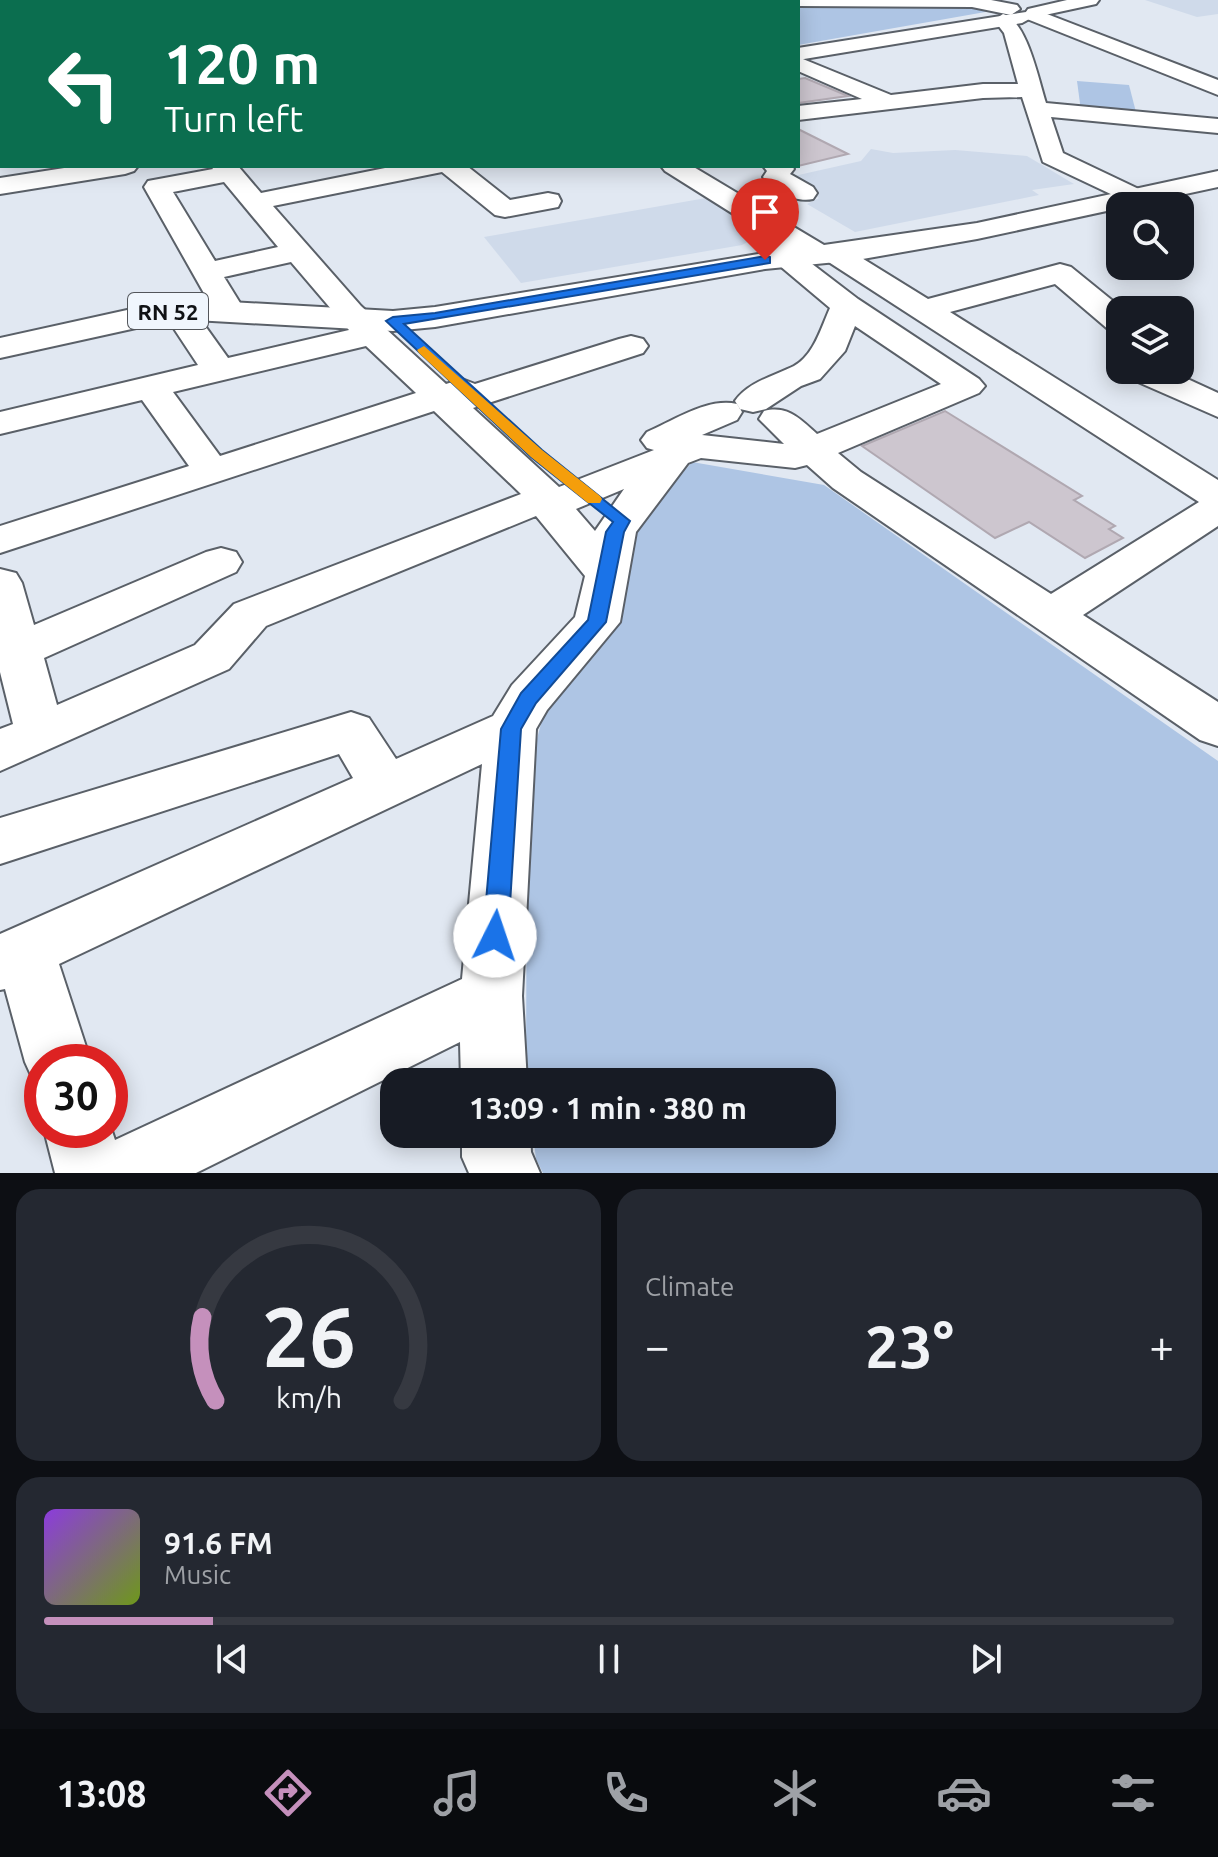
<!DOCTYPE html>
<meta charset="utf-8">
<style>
body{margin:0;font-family:Ubuntu,sans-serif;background:#242831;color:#f1f3f6;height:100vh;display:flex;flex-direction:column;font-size:30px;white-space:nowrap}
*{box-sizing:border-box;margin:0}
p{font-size:26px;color:#9ea1a6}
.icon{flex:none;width:44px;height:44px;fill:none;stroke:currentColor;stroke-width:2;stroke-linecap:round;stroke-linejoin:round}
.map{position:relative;height:1173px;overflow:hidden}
.sheet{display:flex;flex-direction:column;gap:16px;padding:16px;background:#0d0f14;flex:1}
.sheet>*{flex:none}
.hud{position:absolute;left:0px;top:0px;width:800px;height:168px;box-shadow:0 4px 20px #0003;background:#0b6e4f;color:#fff;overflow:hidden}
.buttons{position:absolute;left:1106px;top:192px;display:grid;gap:16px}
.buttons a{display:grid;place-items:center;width:88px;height:88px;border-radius:16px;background:#171b24;box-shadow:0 4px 20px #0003;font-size:40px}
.speed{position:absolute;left:24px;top:1044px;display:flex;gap:16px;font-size:40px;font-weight:700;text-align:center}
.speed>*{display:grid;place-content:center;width:104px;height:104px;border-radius:50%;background:#171b24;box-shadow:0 4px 20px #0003;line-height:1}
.speed .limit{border:12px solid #d22;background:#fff;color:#111}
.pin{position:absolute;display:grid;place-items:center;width:68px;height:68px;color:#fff;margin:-82px -34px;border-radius:50% 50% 50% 0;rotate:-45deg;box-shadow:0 0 8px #0007}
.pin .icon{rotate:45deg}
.me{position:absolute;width:88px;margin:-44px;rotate:4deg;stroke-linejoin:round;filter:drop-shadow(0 0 6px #0008)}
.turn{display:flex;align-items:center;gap:28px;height:168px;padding:0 32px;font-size:36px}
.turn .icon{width:104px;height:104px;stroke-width:2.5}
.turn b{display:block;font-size:56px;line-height:68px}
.big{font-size:60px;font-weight:700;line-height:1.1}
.sheet .tile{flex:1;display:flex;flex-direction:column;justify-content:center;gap:12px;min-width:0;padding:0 28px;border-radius:24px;background:#242831}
.sheet .dial{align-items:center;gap:0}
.dial svg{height:208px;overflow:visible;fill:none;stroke:#363941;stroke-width:7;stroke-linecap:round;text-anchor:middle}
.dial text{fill:#f1f3f6;stroke:none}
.song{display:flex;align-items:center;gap:24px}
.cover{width:96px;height:96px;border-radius:12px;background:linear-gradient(135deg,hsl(270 70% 55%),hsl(80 70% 35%))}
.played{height:8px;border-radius:4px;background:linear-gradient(90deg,#c590bc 15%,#363941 15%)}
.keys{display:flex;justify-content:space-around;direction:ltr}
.heat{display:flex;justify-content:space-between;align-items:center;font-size:44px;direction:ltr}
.sheet .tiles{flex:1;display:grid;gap:16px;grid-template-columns:1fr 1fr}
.tile:last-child{grid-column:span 2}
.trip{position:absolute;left:380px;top:1068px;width:456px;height:80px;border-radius:24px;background:#171b24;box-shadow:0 4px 20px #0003;font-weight:700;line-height:80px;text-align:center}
.tab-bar{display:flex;height:128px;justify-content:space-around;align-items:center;background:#090b0e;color:#9ea1a6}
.tab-bar .icon{width:56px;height:56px}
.tab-bar .current{color:#c590bc}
.tab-bar b{font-size:36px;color:#f1f3f6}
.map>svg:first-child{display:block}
.built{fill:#cfdaea}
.green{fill:#aec5e4}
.building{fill:#cdc6cf;stroke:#b0a8b1;stroke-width:2}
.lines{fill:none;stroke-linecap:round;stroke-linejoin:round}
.minor-casing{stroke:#5a6068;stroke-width:4}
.major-casing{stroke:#5a6068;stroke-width:4}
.minor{fill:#fff;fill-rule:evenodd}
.major{fill:#fff;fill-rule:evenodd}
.route{fill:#1a73e8;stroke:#114b97;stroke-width:2}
.slow{fill:#f59e0b}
.labels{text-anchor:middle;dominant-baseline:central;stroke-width:6;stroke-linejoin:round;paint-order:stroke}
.shield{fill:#f0f6fd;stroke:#53565b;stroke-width:2}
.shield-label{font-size:22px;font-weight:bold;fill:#101215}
</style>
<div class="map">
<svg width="1218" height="1173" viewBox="0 0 1218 1173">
<rect width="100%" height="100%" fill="#e1e8f2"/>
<!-- built -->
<g class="built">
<polygon points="1145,0 1218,0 1218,14 1197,17"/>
<polygon points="871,149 893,153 955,150 1027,156 1074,184 1032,190 1039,195 855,232 807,204 819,198 785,178 861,161"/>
<polygon points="706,198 754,228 758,232 755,238 742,245 521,283 484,237"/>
</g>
<!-- green -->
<g class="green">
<polygon points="798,3 969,5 991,11 798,45"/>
<polygon points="1077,81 1129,85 1137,116 1081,111"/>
<polygon points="692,462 824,485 1218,761 1218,1173 543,1173 536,1159 533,1134 822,1134 822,1082 526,1082 527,778 546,704 597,652 620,620 639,524"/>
</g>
<!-- building -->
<g class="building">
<polygon points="805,78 848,96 798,103 798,79"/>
<polygon points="798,129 848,154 798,166"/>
<polygon points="945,411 1082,496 1074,500 1115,526 1109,529 1123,538 1085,558 1029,522 995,538 862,446"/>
</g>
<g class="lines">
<defs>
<g id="minor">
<polygon points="30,0 62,0 29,2"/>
<polygon points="92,0 111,0 112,2 93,2"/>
<polygon points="136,0 167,0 135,2"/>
<polygon points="213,0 244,0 212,2"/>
<polygon points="313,0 335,0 312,2"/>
<polygon points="623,0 646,0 647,2 624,2"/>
<polygon points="732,0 991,0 1017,5 1020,9 1011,15 972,7 798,6 798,2"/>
<polygon points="0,2 4,2 2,12 0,12"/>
<polygon points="1034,9 1218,80 1218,95 1027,19 1025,15 1027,11"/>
<path d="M 1003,14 C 1027,20 1039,82 1046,103 L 1218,119 L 1218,133 L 1051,117 L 1063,153 L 1145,192 L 1149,198 L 1145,204 L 1136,206 L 1043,162 L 1022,97 L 983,98 L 798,120 L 798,106 L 862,99 L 798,71 L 798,57 L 891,95 L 983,84 L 1018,84 L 1004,33 L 994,20 Z"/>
<polygon points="0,44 2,44 0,57"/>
<polygon points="77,166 138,166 134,171 125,174 0,194 0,178"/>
<path d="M 211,166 L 238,166 L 261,193 L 395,166 L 467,166 L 510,200 L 548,193 L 558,195 L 561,201 L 558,207 L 505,217 L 495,215 L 442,172 L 273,206 L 361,306 L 446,384 L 462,379 L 475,384 L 619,339 L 631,336 L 643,339 L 648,346 L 643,353 L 473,408 L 559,487 L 654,450 L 647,448 L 641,440 L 647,432 C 673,421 708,397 737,404 L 742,412 L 737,420 L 702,435 L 784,444 L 759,419 L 764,411 C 788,405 800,419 817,434 L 941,384 L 855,326 L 845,351 L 820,379 L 801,386 L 766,409 L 753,412 L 740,409 L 735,401 C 748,382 774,376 794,366 C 814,355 821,328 830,308 L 761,250 L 766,244 L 776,241 L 786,244 L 858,299 L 979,379 L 985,386 L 979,393 L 838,453 L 861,472 L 1051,594 L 1199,502 L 824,259 L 819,253 L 824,247 L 834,244 L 844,247 L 928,299 L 1060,264 L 1071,267 L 1124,310 L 1120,310 L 1120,333 L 1109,330 L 1055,284 L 950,312 L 1218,480 L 1218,526 L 1083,615 L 1218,702 L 1218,746 L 1200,740 L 833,488 L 807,465 L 795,468 L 701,458 L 688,463 L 636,532 L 620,622 L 547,710 L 536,729 L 522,996 L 527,1082 L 461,1082 L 460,1042 L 196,1173 L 55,1173 L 44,1130 L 110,1130 L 110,1125 L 115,1140 L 462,979 L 482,764 L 59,964 L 91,1062 L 42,1062 L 42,1087 L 35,1084 L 25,1062 L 5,989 L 0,990 L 0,934 L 353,778 L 339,754 L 0,864 L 0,818 L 351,712 L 369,718 L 396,759 L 493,716 L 512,685 L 575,617 L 585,576 L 536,516 L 266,626 L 229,669 L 0,771 L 0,729 L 13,724 L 0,672 L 0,569 L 16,573 L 22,583 L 34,625 L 206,552 L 221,548 L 236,552 L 242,562 L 236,572 L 44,658 L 57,705 L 195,645 L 234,604 L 521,494 L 434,411 L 0,553 L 0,526 L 189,466 L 142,400 L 0,434 L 0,412 L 198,365 L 161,309 L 166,302 L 177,299 L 188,302 L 228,358 L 349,330 L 291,262 L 224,277 L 245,311 L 240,318 L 229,321 L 218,318 L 144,187 L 148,181 L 213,169 ZM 224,182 L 278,247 L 215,261 L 173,192 ZM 366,346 L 416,393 L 220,456 L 173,392 ZM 624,489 L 595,531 L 576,509 Z"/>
<path d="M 763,166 L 792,166 L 794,169 L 790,174 L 813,187 L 817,193 L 813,199 C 796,203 773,191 763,177 L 767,171 Z"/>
<polygon points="1134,370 1168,370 1218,393 1218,417 1138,382 1133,375"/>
<polygon points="462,1134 530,1134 531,1152 540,1173 469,1173 462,1157"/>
</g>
<g id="major">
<polygon points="393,0 413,0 414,2 394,2"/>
<polygon points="568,0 597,0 567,2"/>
<polygon points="1067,0 1099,0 1096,4 1031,18 1022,23 798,60 798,48 1026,12 1028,9"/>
<rect x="0" y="84" width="2" height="14"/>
<polygon points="661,166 692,166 824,245 977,223 1218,171 1218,187 977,239 857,260 765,269 435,327 393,331 177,319 0,358 0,338 177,299 393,311 435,307 789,249 665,171"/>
</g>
</defs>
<!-- minor casing -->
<use href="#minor" class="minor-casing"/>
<!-- major casing -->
<use href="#major" class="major-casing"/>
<!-- minor -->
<use href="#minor" class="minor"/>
<!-- major -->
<use href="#major" class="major"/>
</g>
<!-- route -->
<polygon class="route" points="765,256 770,257 770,263 404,324 542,450 630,521 624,532 606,622 536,703 521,729 508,936 504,944 495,947 486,944 483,936 501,729 521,693 588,620 606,532 613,522 531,457 386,321 393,317 435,313"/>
<!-- slow -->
<polygon class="slow" points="424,346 542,450 600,496 602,499 600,503 588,503 531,457 419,353 417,350"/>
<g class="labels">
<!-- shield labels -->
<rect class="shield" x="128" y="293" width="80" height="36" rx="6"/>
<g class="shield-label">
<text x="168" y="311">RN 52</text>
</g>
</g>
</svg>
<div class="buttons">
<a><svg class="icon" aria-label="search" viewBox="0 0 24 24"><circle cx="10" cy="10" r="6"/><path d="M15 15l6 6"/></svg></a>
<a><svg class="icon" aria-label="layers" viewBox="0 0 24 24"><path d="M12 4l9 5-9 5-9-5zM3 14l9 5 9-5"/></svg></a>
</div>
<div class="speed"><div class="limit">30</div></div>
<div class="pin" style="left:765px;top:260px;background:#d93025"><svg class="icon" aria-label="arrive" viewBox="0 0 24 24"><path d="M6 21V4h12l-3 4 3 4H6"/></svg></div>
<svg class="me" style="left:495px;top:936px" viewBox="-20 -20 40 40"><circle r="19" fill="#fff"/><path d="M0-13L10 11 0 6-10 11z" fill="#1a73e8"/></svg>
<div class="trip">13:09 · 1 min · 380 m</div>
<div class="hud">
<div class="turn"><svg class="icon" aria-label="left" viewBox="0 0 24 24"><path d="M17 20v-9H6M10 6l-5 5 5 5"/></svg><div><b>120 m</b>Turn left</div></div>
</div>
</div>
<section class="sheet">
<div class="tiles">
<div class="tile dial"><svg viewBox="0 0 100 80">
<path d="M14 69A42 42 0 1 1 86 69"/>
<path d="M14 69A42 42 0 0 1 9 37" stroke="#c590bc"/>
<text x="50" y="56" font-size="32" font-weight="700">26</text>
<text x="50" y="72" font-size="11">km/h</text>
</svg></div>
<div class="tile"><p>Climate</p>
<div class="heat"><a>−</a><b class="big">23°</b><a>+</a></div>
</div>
<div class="tile">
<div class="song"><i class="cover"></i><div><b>91.6 FM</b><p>Music</p></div></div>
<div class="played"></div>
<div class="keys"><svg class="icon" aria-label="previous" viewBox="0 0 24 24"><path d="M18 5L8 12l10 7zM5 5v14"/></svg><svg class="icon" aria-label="pause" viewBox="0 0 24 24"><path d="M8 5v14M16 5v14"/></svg><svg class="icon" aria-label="next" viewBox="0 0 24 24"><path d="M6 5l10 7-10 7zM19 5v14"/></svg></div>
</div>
</div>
</section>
<nav class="tab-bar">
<b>13:08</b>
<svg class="icon current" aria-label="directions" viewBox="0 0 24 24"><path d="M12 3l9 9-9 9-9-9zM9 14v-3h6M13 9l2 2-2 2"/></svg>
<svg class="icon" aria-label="music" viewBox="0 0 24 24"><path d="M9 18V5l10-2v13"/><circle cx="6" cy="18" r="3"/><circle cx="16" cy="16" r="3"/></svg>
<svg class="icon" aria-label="phone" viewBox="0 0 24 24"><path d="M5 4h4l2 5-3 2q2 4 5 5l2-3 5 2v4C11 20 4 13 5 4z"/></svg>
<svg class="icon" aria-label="climate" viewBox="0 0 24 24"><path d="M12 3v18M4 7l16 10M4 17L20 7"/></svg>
<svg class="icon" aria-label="car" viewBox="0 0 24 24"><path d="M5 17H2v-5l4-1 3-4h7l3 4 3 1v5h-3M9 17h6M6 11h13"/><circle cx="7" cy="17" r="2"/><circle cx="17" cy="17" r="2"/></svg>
<svg class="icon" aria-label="filters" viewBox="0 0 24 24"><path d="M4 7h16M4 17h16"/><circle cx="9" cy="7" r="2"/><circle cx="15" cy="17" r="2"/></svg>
</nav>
